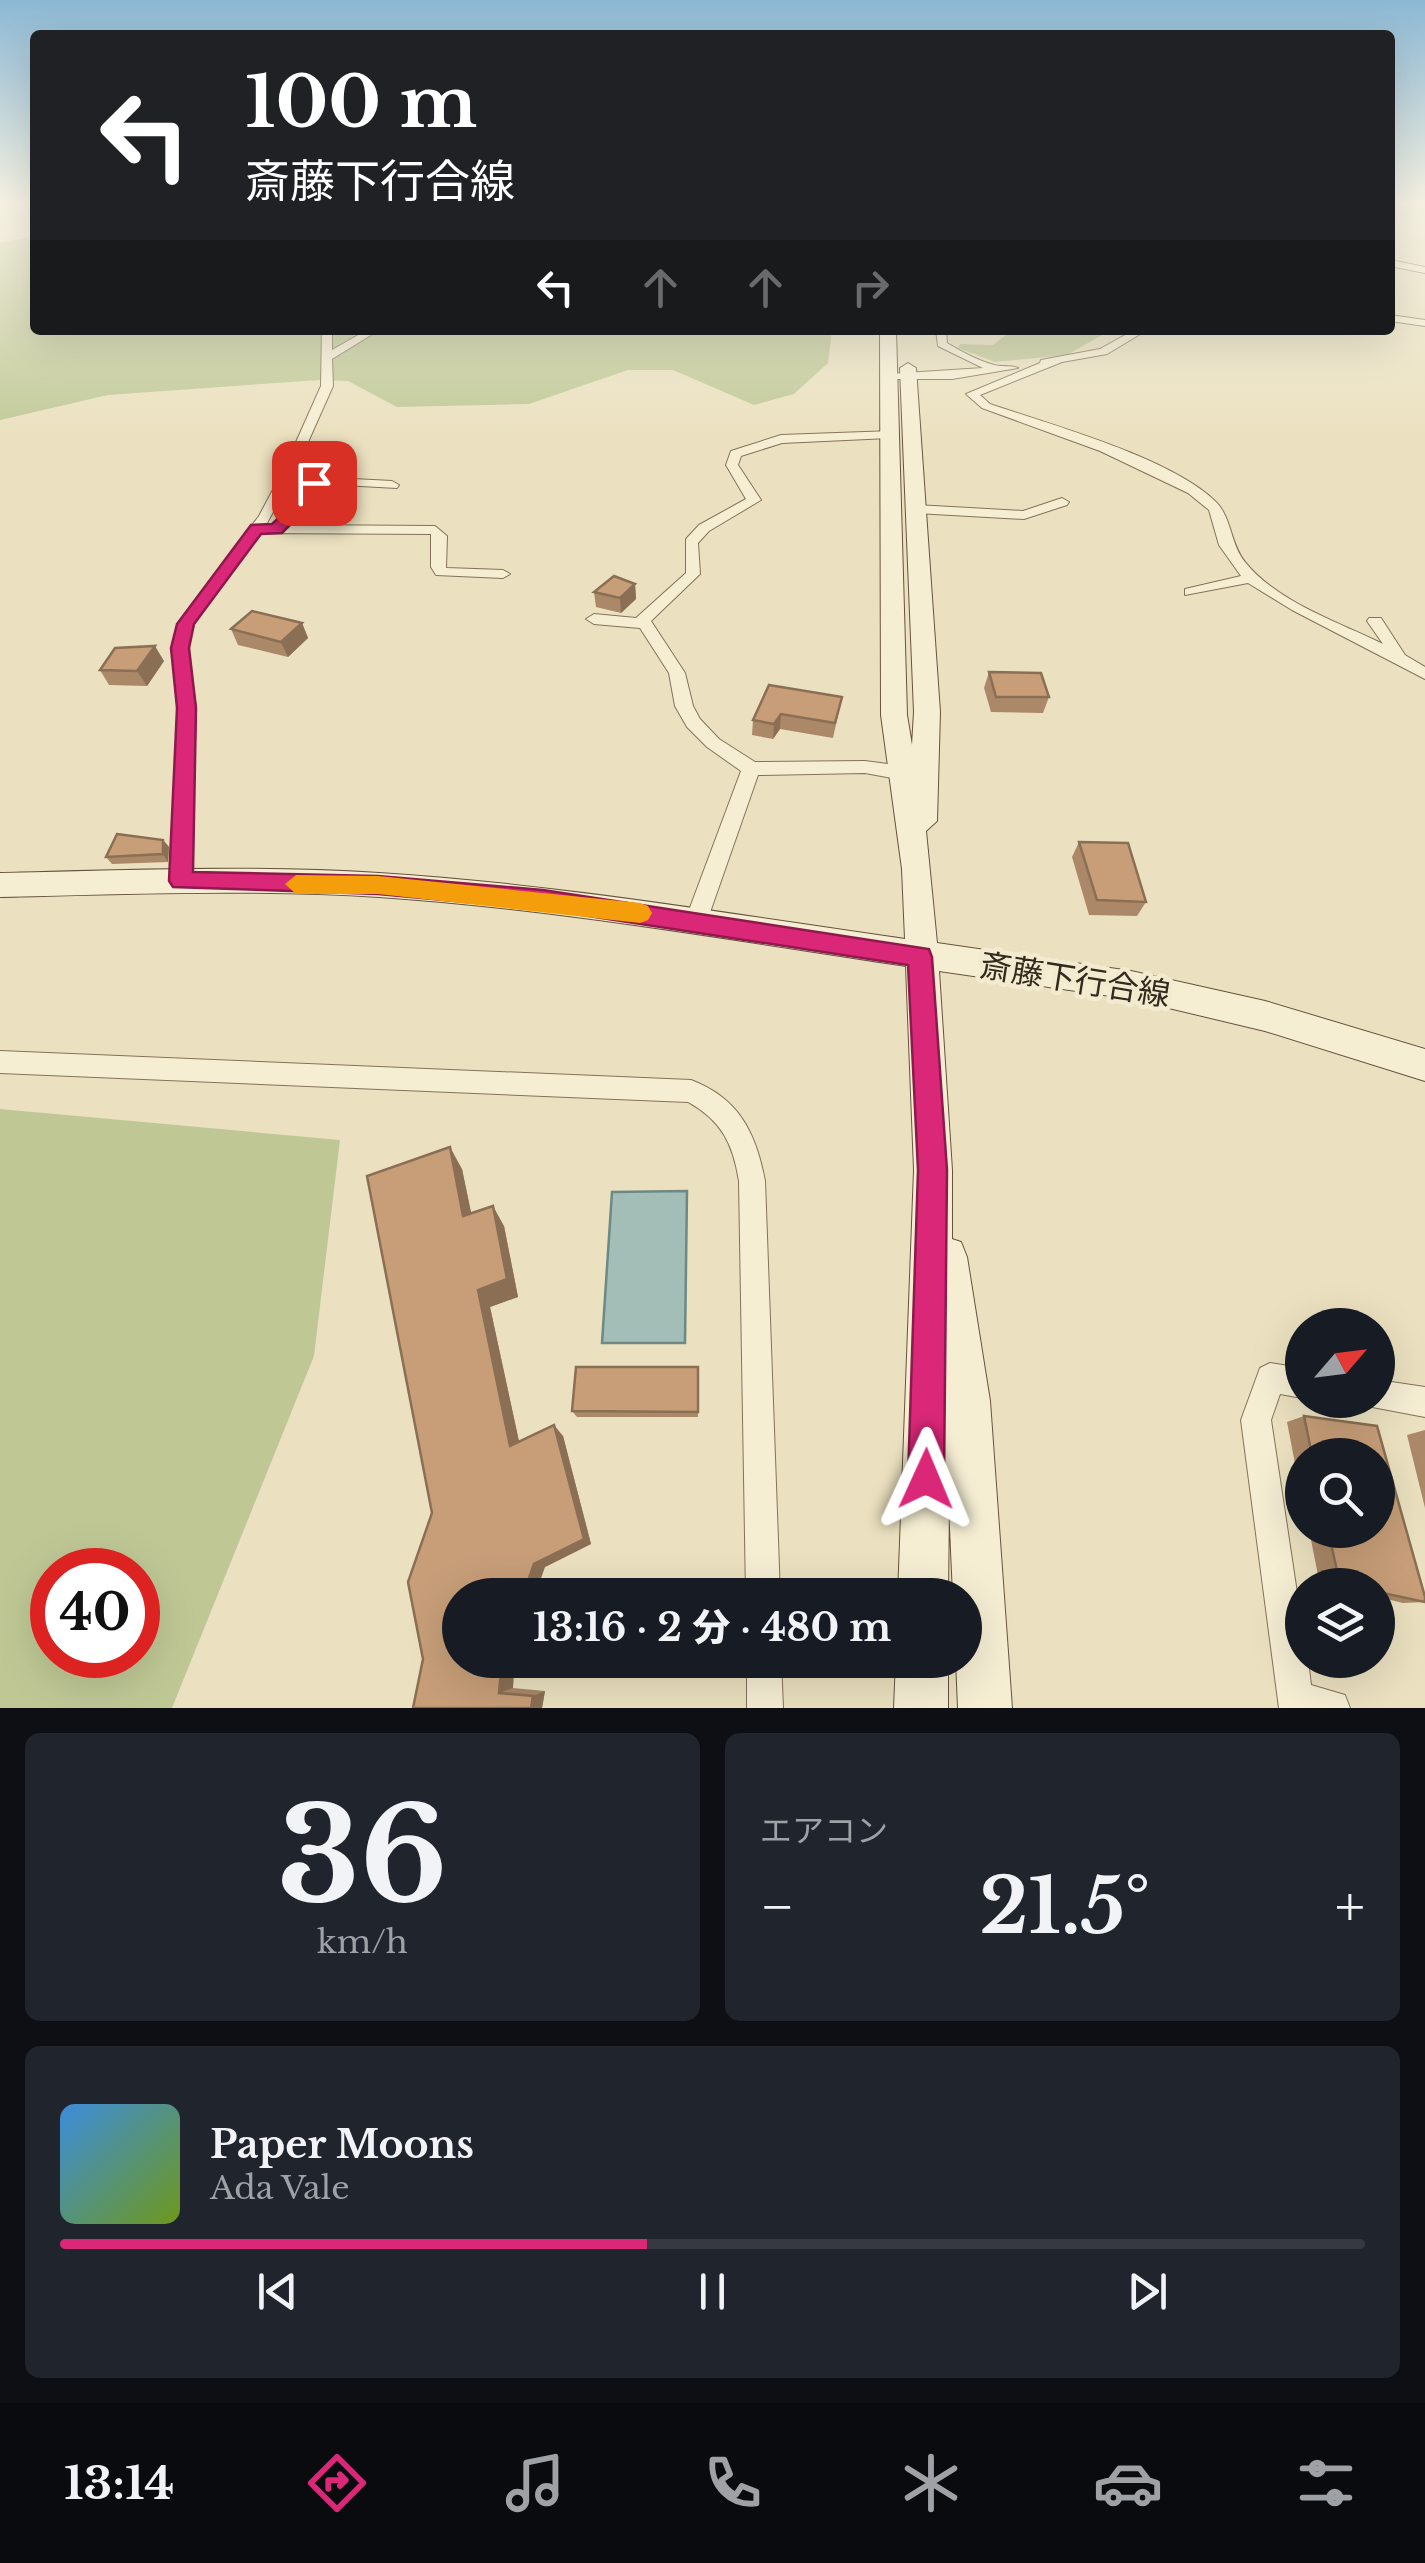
<!DOCTYPE html>
<html lang="ja">
<meta charset="utf-8">
<style>
body{margin:0;font-family:"Libre Baskerville","Noto Sans JP",serif;background:#20242c;color:#f1f3f6;height:100vh;display:flex;flex-direction:column;font-size:38px;white-space:nowrap}
*{box-sizing:border-box;margin:0}
p{font-size:32px;color:#9ea1a6}
.icon{flex:none;width:55px;height:55px;fill:none;stroke:currentColor;stroke-width:2;stroke-linecap:round;stroke-linejoin:round}
.map{position:relative;height:1708px;overflow:hidden}
.details{display:flex;flex-direction:column;gap:25px;padding:25px;background:#0d0f14;flex:1}
.details>*{flex:none}
.top-card{position:absolute;left:30px;top:30px;width:1365px;height:305px;border-radius:10px;box-shadow:0 10px 40px #0002;background:#202124;color:#fff;overflow:hidden}
.needle{width:65px;rotate:62deg}
.fabs{position:absolute;left:1285px;top:1308px;display:grid;gap:20px}
.fabs a{display:grid;place-items:center;width:110px;height:110px;border-radius:50%;background:#171b24;box-shadow:0 10px 40px #0002;font-size:50px}
.speed{position:absolute;left:30px;top:1548px;display:flex;gap:20px;font-size:50px;font-weight:700;text-align:center}
.speed>*{display:grid;place-content:center;width:130px;height:130px;border-radius:50%;background:#171b24;box-shadow:0 10px 40px #0002;line-height:1}
.speed .limit{border:15px solid #d22;background:#fff;color:#111}
.pin{position:absolute;display:grid;place-items:center;width:85px;height:85px;color:#fff;margin:-42px;border-radius:20px;box-shadow:0 5px 15px #0006}
.me{position:absolute;width:110px;margin:-55px;rotate:1deg;stroke-linejoin:round;filter:drop-shadow(0 0 8px #0008)}
.turn{display:flex;align-items:center;gap:35px;height:210px;padding:0 50px;font-size:45px}
.turn .icon{width:130px;height:130px;stroke-width:2.5}
.turn b{display:block;font-size:70px;line-height:85px}
.lanes{display:flex;align-items:center;height:95px;padding:0 50px;background:#0003;justify-content:center;gap:50px;direction:ltr}
.lanes .off{opacity:.35}
.big{font-size:75px;font-weight:800;line-height:1.1}
.details .widget{flex:1;display:flex;flex-direction:column;justify-content:center;gap:15px;min-width:0;padding:0 35px;border-radius:15px;background:#20242c}
.details .dial{align-items:center;gap:0}
.dial b{font-size:130px;line-height:1}
.song{display:flex;align-items:center;gap:30px}
.cover{width:120px;height:120px;border-radius:15px;background:linear-gradient(135deg,hsl(210 70% 55%),hsl(80 70% 35%))}
.played{height:10px;border-radius:5px;background:linear-gradient(90deg,#db2777 45%,#363941 45%)}
.keys{display:flex;justify-content:space-around;direction:ltr}
.heat{display:flex;justify-content:space-between;align-items:center;font-size:55px;direction:ltr}
.details .tiles{flex:1;display:grid;gap:25px;grid-template-columns:1fr 1fr}
.widget:last-child{grid-column:span 2}
.trip{position:absolute;left:442px;top:1578px;width:540px;height:100px;border-radius:50px;background:#171b24;box-shadow:0 10px 40px #0002;font-weight:800;line-height:100px;text-align:center}
.menu{display:flex;height:160px;justify-content:space-around;align-items:center;background:#090b0e;color:#9ea1a6}
.menu .icon{width:70px;height:70px}
.menu .selected{color:#db2777}
.menu b{font-size:45px;color:#f1f3f6}
.map>svg:first-child{display:block}
.green{fill:#bfc895;fill-rule:evenodd}
.water{fill:#a3bdb7;stroke:#6b8a85;stroke-width:2.5}
.lines{fill:none;stroke-linecap:round;stroke-linejoin:round}
.street-casing{stroke:#837259;stroke-width:2}
.secondary-casing{stroke:#65533d;stroke-width:2}
.street{fill:#f6eed3;fill-rule:evenodd}
.secondary{fill:#f6eed3;fill-rule:evenodd}
.wall{fill:#ab8867}
.shaded-wall{fill:#8b6f54}
.building{fill:#c79e78;stroke:#8b6f54;stroke-width:2.5}
.route{fill:#db2777;stroke:#8e194d;stroke-width:2.5}
.slow{fill:#f59e0b}
.labels{text-anchor:middle;dominant-baseline:central;stroke-width:9;stroke-linejoin:round;paint-order:stroke}
.street-label{font-size:32px;fill:#33291d;stroke:#f3ebcf}
</style>
<div class="map">
<svg width="1425" height="1708" viewBox="0 0 1425 1708">
<rect width="100%" height="100%" fill="#ebe1c0"/>
<!-- green -->
<g class="green">
<polygon points="35,236 35,330 832,330 828,363 794,394 754,405 673,370 628,370 529,404 397,407 348,381 319,380 108,395 0,420 0,243"/>
<polygon points="1012,330 1111,330 1067,355 995,362 958,348 960,344 993,345"/>
<path d="M 0,1109 L 340,1140 L 314,1356 L 172,1708 L 0,1708 ZM 52,1570 L 138,1570 L 138,1655 L 52,1655 Z"/>
</g>
<!-- water -->
<polygon class="water" points="687,1191 685,1343 602,1343 612,1192"/>
<g class="lines">
<defs>
<g id="street">
<polygon points="1390,260 1425,267 1425,273 1390,266"/>
<polygon points="1390,315 1425,320 1425,326 1390,321"/>
<polygon points="322,330 332,330 332,350 367,330 379,330 332,359 333,386 296,469 266,525 272,525 298,501 304,485 315,477 392,481 399,485 397,488 323,484 315,490 309,506 288,525 435,526 447,536 446,568 503,570 510,574 503,578 436,575 431,567 431,534 260,533 194,624 188,648 196,708 191,881 188,887 174,887 171,881 178,708 172,648 178,624 259,516 284,469 321,386"/>
<path d="M 936,330 L 946,330 L 947,343 C 962,352 977,360 994,365 C 1002,367 1010,365 1018,368 L 952,379 L 885,379 L 883,377 L 889,374 L 983,368 L 938,346 Z"/>
<path d="M 1134,330 L 1147,330 L 1107,354 L 1062,362 L 980,395 L 990,404 C 1051,425 1169,457 1215,501 C 1232,517 1230,544 1245,562 C 1277,602 1338,622 1383,644 L 1367,621 L 1369,618 L 1381,618 L 1405,655 L 1425,667 L 1425,679 L 1292,610 L 1248,583 L 1185,595 L 1185,589 L 1241,576 L 1219,545 L 1209,510 L 1188,493 L 1100,451 L 982,408 L 966,394 L 1040,363 L 1041,360 L 1100,349 Z"/>
<polygon points="893,431 895,434 889,438 782,443 741,456 738,465 761,500 709,531 698,543 700,574 651,621 685,673 693,706 700,719 719,739 755,762 865,761 903,766 912,773 903,780 865,773 758,775 707,921 704,927 696,930 688,927 685,921 741,771 707,747 687,727 675,706 669,673 640,628 594,624 586,619 594,614 636,618 686,573 686,539 699,525 746,499 726,465 731,451 781,435"/>
<polygon points="1062,498 1069,502 1067,505 1024,519 916,513 909,509 916,505 1023,511"/>
<path d="M 0,1051 L 691,1080 C 739,1098 756,1133 765,1181 L 780,1595 L 746,1595 L 739,1181 C 733,1144 722,1121 688,1102 L 0,1073 Z"/>
<polygon points="1270,1363 1302,1368 1302,1398 1280,1394 1271,1420 1302,1626 1302,1660 1308,1660 1311,1685 1345,1695 1350,1708 1279,1708 1241,1420 1260,1368"/>
<polygon points="1378,1380 1425,1387 1425,1417 1367,1406 1365,1400 1378,1400"/>
<polygon points="747,1660 781,1660 783,1708 747,1708"/>
</g>
<g id="secondary">
<path d="M 880,330 L 896,330 L 907,715 L 912,745 L 914,712 L 900,368 L 908,363 L 916,368 L 940,712 L 937,821 L 926,831 L 937,943 L 1131,971 L 1265,1001 L 1425,1049 L 1425,1081 L 1265,1031 L 1131,999 L 939,971 L 952,1170 L 952,1239 L 961,1242 L 967,1257 L 990,1401 L 1012,1708 L 958,1708 L 956,1660 L 965,1660 L 965,1595 L 953,1595 L 949,1506 L 948,1595 L 898,1595 L 914,1170 L 906,966 C 731,940 556,909 379,897 C 253,889 126,894 0,897 L 0,873 C 126,870 253,865 379,873 C 555,884 730,914 905,939 L 902,869 L 881,715 Z"/>
<polygon points="896,1660 948,1660 948,1708 894,1708"/>
</g>
</defs>
<!-- street casing -->
<use href="#street" class="street-casing"/>
<!-- secondary casing -->
<use href="#secondary" class="secondary-casing"/>
<!-- street -->
<use href="#street" class="street"/>
<!-- secondary -->
<use href="#secondary" class="secondary"/>
</g>
<!-- wall -->
<g class="wall">
<polygon points="635,584 636,599 621,613 596,607 594,592"/>
<polygon points="302,623 308,638 288,657 238,645 231,629"/>
<polygon points="164,661 147,686 109,685 100,670"/>
<polygon points="989,672 1049,697 1043,713 991,712 984,688"/>
<polygon points="842,697 833,738 780,729 773,739 752,735 753,720"/>
<polygon points="163,840 169,847 168,862 112,864 106,857"/>
<polygon points="1079,842 1146,902 1137,916 1089,915 1072,857"/>
<polygon points="462,1169 471,1213 504,1226 518,1297 490,1307 519,1442 563,1436 591,1544 545,1567 460,1595 513,1688 545,1691 542,1708 413,1708 423,1659"/>
<polygon points="698,1367 698,1417 577,1417 572,1411"/>
<polygon points="1304,1416 1377,1426 1425,1597 1425,1602 1403,1603 1378,1597 1378,1585 1320,1585 1309,1530 1378,1530 1378,1455 1302,1455 1302,1500 1287,1422"/>
<polygon points="1425,1430 1425,1508 1407,1435"/>
</g>
<!-- shaded-wall -->
<g class="shaded-wall">
<polygon points="635,584 636,599 621,613 620,598"/>
<polygon points="302,623 308,638 288,657 281,642"/>
<polygon points="155,646 164,661 147,686 137,671"/>
<polygon points="781,714 780,729 773,739 774,724"/>
<polygon points="163,840 169,847 168,862 163,854"/>
<polygon points="450,1147 462,1169 476,1236 463,1216"/>
<polygon points="493,1206 504,1226 518,1297 490,1307 522,1455 510,1446 478,1290"/>
<polygon points="554,1425 563,1436 591,1544 545,1567 535,1595 523,1595"/>
<polygon points="502,1660 515,1660 513,1688 499,1693"/>
<polygon points="545,1691 542,1708 531,1708 533,1696"/>
</g>
<!-- building -->
<g class="building">
<polygon points="614,576 635,584 620,598 594,592"/>
<polygon points="252,611 302,623 281,642 231,629"/>
<polygon points="155,646 137,671 100,670 115,648"/>
<polygon points="989,672 1041,673 1049,697 996,697"/>
<polygon points="769,685 842,697 835,723 781,714 774,724 753,720"/>
<polygon points="117,834 163,840 163,854 106,857"/>
<polygon points="1079,842 1128,843 1146,902 1097,900"/>
<polygon points="450,1147 463,1216 493,1206 507,1279 478,1290 510,1446 554,1425 584,1539 534,1564 523,1595 460,1595 460,1660 502,1660 499,1693 533,1696 531,1708 413,1708 423,1659 408,1582 432,1513 367,1176"/>
<polygon points="576,1367 698,1367 698,1412 572,1411"/>
<polygon points="1304,1416 1377,1426 1425,1597 1425,1602 1378,1592 1378,1585 1340,1584 1328,1530 1378,1530 1378,1455 1312,1455"/>
</g>
<!-- sky -->
<linearGradient id="sky" x2="0" y2="1"><stop stop-color="#8cb8d4"/><stop offset="0.46" stop-color="#f6f2e3"/><stop offset="1" stop-color="#f6f2e3" stop-opacity="0"/></linearGradient>
<rect width="1425" height="442" fill="url(#sky)"/>
<!-- route -->
<polygon class="route" points="309,480 321,483 309,506 282,533 261,534 194,624 189,648 196,708 193,872 378,876 543,890 929,949 932,957 947,1170 944,1479 938,1492 926,1497 913,1492 908,1479 918,1170 908,965 543,909 378,894 173,887 169,881 177,708 171,648 177,624 251,525 272,524 297,501"/>
<!-- slow -->
<polygon class="slow" points="296,875 378,876 640,903 648,906 652,913 648,920 640,923 378,894 296,894 285,884"/>
<g class="labels">
<!-- street labels -->
<g class="street-label">
<text transform="translate(1075 980) rotate(9)">斎藤下行合線</text>
</g>
</g>
</svg>
<div class="fabs">
<a><svg class="needle" viewBox="-14 -14 28 28"><path d="M0-13l5 13h-10z" fill="#e53935"/><path d="M0 13l5-13h-10z" fill="#9ea1a6"/></svg></a>
<a><svg class="icon" aria-label="search" viewBox="0 0 24 24"><circle cx="10" cy="10" r="6"/><path d="M15 15l6 6"/></svg></a>
<a><svg class="icon" aria-label="layers" viewBox="0 0 24 24"><path d="M12 4l9 5-9 5-9-5zM3 14l9 5 9-5"/></svg></a>
</div>
<div class="speed"><div class="limit">40</div></div>
<div class="pin" style="left:314px;top:483px;background:#d93025"><svg class="icon" aria-label="arrive" viewBox="0 0 24 24"><path d="M6 21V4h12l-3 4 3 4H6"/></svg></div>
<svg class="me" style="left:926px;top:1479px" viewBox="-20 -20 40 40"><path d="M0-17L14 15 0 8-14 15z" fill="#db2777" stroke="#fff" stroke-width="4"/></svg>
<div class="trip">13:16 · 2 分 · 480 m</div>
<div class="top-card">
<div class="turn"><svg class="icon" aria-label="left" viewBox="0 0 24 24"><path d="M17 20v-9H6M10 6l-5 5 5 5"/></svg><div><b>100 m</b>斎藤下行合線</div></div>
<div class="lanes"><svg class="icon" aria-label="left" viewBox="0 0 24 24"><path d="M17 20v-9H6M10 6l-5 5 5 5"/></svg><svg class="icon off" aria-label="ahead" viewBox="0 0 24 24"><path d="M12 20V5M6 11l6-6 6 6"/></svg><svg class="icon off" aria-label="ahead" viewBox="0 0 24 24"><path d="M12 20V5M6 11l6-6 6 6"/></svg><svg class="icon off" aria-label="right" viewBox="0 0 24 24"><path d="M7 20v-9h11M14 6l5 5-5 5"/></svg></div>
</div>
</div>
<section class="details">
<div class="tiles">
<div class="widget dial"><b>36</b><p>km/h</p></div>
<div class="widget"><p>エアコン</p>
<div class="heat"><a>−</a><b class="big">21.5°</b><a>+</a></div>
</div>
<div class="widget">
<div class="song"><i class="cover"></i><div><b>Paper Moons</b><p>Ada Vale</p></div></div>
<div class="played"></div>
<div class="keys"><svg class="icon" aria-label="previous" viewBox="0 0 24 24"><path d="M18 5L8 12l10 7zM5 5v14"/></svg><svg class="icon" aria-label="pause" viewBox="0 0 24 24"><path d="M8 5v14M16 5v14"/></svg><svg class="icon" aria-label="next" viewBox="0 0 24 24"><path d="M6 5l10 7-10 7zM19 5v14"/></svg></div>
</div>
</div>
</section>
<nav class="menu">
<b>13:14</b>
<svg class="icon selected" aria-label="directions" viewBox="0 0 24 24"><path d="M12 3l9 9-9 9-9-9zM9 14v-3h6M13 9l2 2-2 2"/></svg>
<svg class="icon" aria-label="music" viewBox="0 0 24 24"><path d="M9 18V5l10-2v13"/><circle cx="6" cy="18" r="3"/><circle cx="16" cy="16" r="3"/></svg>
<svg class="icon" aria-label="phone" viewBox="0 0 24 24"><path d="M5 4h4l2 5-3 2q2 4 5 5l2-3 5 2v4C11 20 4 13 5 4z"/></svg>
<svg class="icon" aria-label="climate" viewBox="0 0 24 24"><path d="M12 3v18M4 7l16 10M4 17L20 7"/></svg>
<svg class="icon" aria-label="car" viewBox="0 0 24 24"><path d="M5 17H2v-5l4-1 3-4h7l3 4 3 1v5h-3M9 17h6M6 11h13"/><circle cx="7" cy="17" r="2"/><circle cx="17" cy="17" r="2"/></svg>
<svg class="icon" aria-label="filters" viewBox="0 0 24 24"><path d="M4 7h16M4 17h16"/><circle cx="9" cy="7" r="2"/><circle cx="15" cy="17" r="2"/></svg>
</nav>
